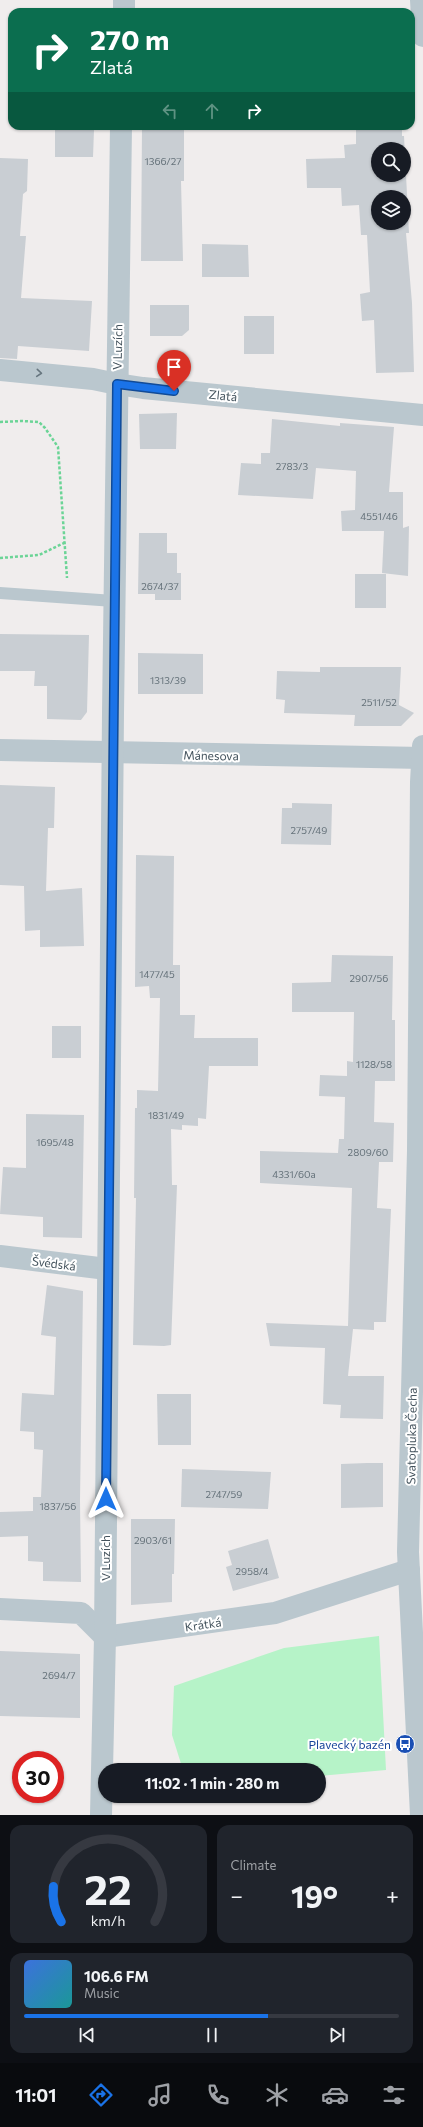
<!DOCTYPE html>
<meta charset="utf-8">
<style>
body{margin:0;font-family:Commissioner,sans-serif;background:#20242c;color:#f1f3f6;height:100vh;display:flex;flex-direction:column;font-size:15px;white-space:nowrap}
*{box-sizing:border-box;margin:0}
p{font-size:13px;color:#9ea1a6}
.icon{flex:none;width:22px;height:22px;fill:none;stroke:currentColor;stroke-width:2;stroke-linecap:round;stroke-linejoin:round}
.map{position:relative;height:1815px;overflow:hidden}
.side{display:flex;flex-direction:column;gap:10px;padding:10px;background:#0d0f14;flex:1}
.side>*{flex:none}
.guide{position:absolute;left:8px;top:8px;width:407px;height:122px;border-radius:12px;box-shadow:0 1px 3px #0004;background:#0b6e4f;color:#fff;overflow:hidden}
.tools{position:absolute;left:371px;top:142px;display:grid;gap:8px}
.tools a{display:grid;place-items:center;width:40px;height:40px;border-radius:50%;background:#171b24;box-shadow:0 1px 3px #0004;font-size:20px}
.speed{position:absolute;left:12px;top:1751px;display:flex;gap:8px;font-size:20px;font-weight:700;text-align:center}
.speed>*{display:grid;place-content:center;width:52px;height:52px;border-radius:50%;background:#171b24;box-shadow:0 1px 3px #0004;line-height:1}
.speed .limit{border:6px solid #d22;background:#fff;color:#111}
.pin{position:absolute;display:grid;place-items:center;width:34px;height:34px;color:#fff;margin:-41px -17px;border-radius:50% 50% 50% 0;rotate:-45deg;box-shadow:0 0 4px #0007}
.pin .icon{rotate:45deg}
.me{position:absolute;width:44px;margin:-22px;rotate:0deg;stroke-linejoin:round;filter:drop-shadow(0 0 3px #0008)}
.turn{display:flex;align-items:center;gap:14px;height:84px;padding:0 16px;font-size:18px}
.turn .icon{width:52px;height:52px;stroke-width:2.5}
.turn b{display:block;font-size:28px;line-height:34px}
.lanes{display:flex;align-items:center;height:38px;padding:0 16px;background:#0003;justify-content:center;gap:20px;direction:ltr}
.lanes .off{opacity:.35}
.big{font-size:30px;font-weight:700;line-height:1.1}
.side .widget{flex:1;display:flex;flex-direction:column;justify-content:center;gap:6px;min-width:0;padding:0 14px;border-radius:12px;background:#20242c}
.side .dial{align-items:center;gap:0}
.dial svg{height:104px;overflow:visible;fill:none;stroke:#363941;stroke-width:7;stroke-linecap:round;text-anchor:middle}
.dial text{fill:#f1f3f6;stroke:none}
.song{display:flex;align-items:center;gap:12px}
.cover{width:48px;height:48px;border-radius:6px;background:linear-gradient(135deg,hsl(220 70% 55%),hsl(180 70% 35%))}
.played{height:4px;border-radius:2px;background:linear-gradient(90deg,#1a73e8 65%,#363941 65%)}
.keys{display:flex;justify-content:space-around;direction:ltr}
.heat{display:flex;justify-content:space-between;align-items:center;font-size:22px;direction:ltr}
.side .tiles{flex:1;display:grid;gap:10px;grid-template-columns:1fr 1fr}
.widget:last-child{grid-column:span 2}
.trip{position:absolute;left:98px;top:1763px;width:228px;height:40px;border-radius:20px;background:#171b24;box-shadow:0 1px 3px #0004;font-weight:700;line-height:40px;text-align:center}
.tab-bar{display:flex;height:64px;justify-content:space-around;align-items:center;background:#090b0e;color:#9ea1a6}
.tab-bar .icon{width:28px;height:28px}
.tab-bar .current{color:#1a73e8}
.tab-bar b{font-size:18px;color:#f1f3f6}
.map>svg:first-child{display:block}
.green{fill:#b6f3c8}
.building{fill:#c9ced3;fill-rule:evenodd}
.lines{fill:none;stroke-linecap:round;stroke-linejoin:round}
.path{stroke:#6bd496;stroke-width:2.5;stroke-dasharray:3 2;stroke-linecap:butt}
.lane{stroke:#bac7ce;stroke-width:12}
.street{stroke:#bac7ce;stroke-width:22}
.oneway{stroke:#67767f}
.route-casing{stroke:#114b97;stroke-width:10}
.route{stroke:#1a73e8;stroke-width:7}
.labels{text-anchor:middle;dominant-baseline:central;stroke-width:4;stroke-linejoin:round;paint-order:stroke}
.number-label{font-size:10px;fill:#65727a}
.street-label{font-size:12px;fill:#44535d;stroke:#fff}
.transit-label{font-size:12px;fill:#164399;stroke:#fff;text-anchor:end}
</style>
<div class="map">
<svg width="423" height="1815" viewBox="0 0 423 1815">
<rect width="100%" height="100%" fill="#f0eded"/>
<!-- green -->
<polygon class="green" points="379,1636 386,1770 319,1776 319,1770 183,1770 172,1735 174,1686 284,1648"/>
<!-- building -->
<g class="building">
<polygon points="142,126 184,126 184,181 181,181 183,261 141,261"/>
<path d="M 356,126 L 402,126 L 402,136 L 404,136 L 409,233 L 406,233 L 412,303 L 414,372 L 376,373 L 374,320 L 362,321 L 360,294 L 370,292 L 367,235 L 361,235 L 359,205 L 342,206 L 341,188 L 307,188 L 306,159 L 345,158 L 344,145 L 356,144 ZM 378,149 L 404,149 L 404,175 L 378,175 ZM 378,197 L 404,197 L 404,223 L 378,223 Z"/>
<polygon points="55,129 94,130 93,157 55,157"/>
<polygon points="0,158 28,159 27,191 23,194 20,236 26,236 21,298 92,301 89,351 18,346 17,359 0,358"/>
<polygon points="202,244 248,245 249,277 202,277"/>
<polygon points="150,305 189,305 189,330 182,336 150,336"/>
<rect x="244" y="316" width="30" height="38"/>
<polygon points="177,413 176,449 140,449 139,414"/>
<polygon points="272,419 340,426 340,423 394,427 389,492 403,492 403,528 409,526 408,576 382,573 384,531 342,531 341,511 355,510 356,471 316,468 313,499 238,495 241,463 261,464 261,453 270,453"/>
<polygon points="139,533 167,533 167,553 177,553 177,573 181,573 181,600 155,600 155,594 138,594"/>
<rect x="355" y="574" width="31" height="34"/>
<polygon points="0,634 89,635 87,712 81,720 47,719 47,686 34,686 35,671 0,671"/>
<polygon points="138,653 203,654 203,694 138,694"/>
<polygon points="320,667 401,667 399,705 414,713 401,726 354,726 355,715 284,713 285,700 276,699 277,671 320,672"/>
<polygon points="0,785 55,787 54,828 48,828 46,891 82,888 84,946 40,947 40,930 25,931 24,886 0,885"/>
<polygon points="292,803 332,804 331,845 281,844 282,808 292,808"/>
<polygon points="136,855 174,856 173,965 180,965 180,1015 195,1015 194,1038 258,1038 258,1066 209,1066 206,1119 198,1118 198,1126 182,1125 182,1130 171,1129 172,1185 177,1185 171,1345 164,1346 133,1345 136,1198 134,1198 135,1108 137,1108 137,1090 158,1091 160,998 150,998 149,986 135,987"/>
<polygon points="332,955 393,956 392,1020 395,1020 395,1081 375,1081 374,1122 394,1123 393,1162 379,1162 377,1208 391,1209 386,1322 374,1322 374,1330 353,1329 348,1376 384,1376 383,1419 340,1418 341,1405 323,1404 325,1348 270,1346 266,1323 348,1326 352,1188 260,1183 260,1151 338,1153 339,1139 344,1139 345,1097 319,1096 320,1075 347,1076 347,1061 353,1062 354,1012 292,1012 292,983 331,982"/>
<rect x="52" y="1026" width="29" height="32"/>
<polygon points="26,1114 84,1115 82,1238 43,1237 43,1217 0,1214 3,1167 26,1168"/>
<polygon points="47,1285 83,1291 80,1500 81,1582 43,1581 43,1562 28,1561 28,1536 0,1537 0,1512 33,1511 33,1497 41,1497 43,1450 34,1449 34,1432 20,1431 22,1393 54,1395 56,1337 41,1335"/>
<polygon points="157,1394 191,1394 191,1445 158,1445"/>
<polygon points="367,1463 383,1463 383,1507 341,1508 341,1464"/>
<polygon points="182,1469 271,1472 268,1509 181,1507"/>
<polygon points="131,1519 175,1519 174,1574 172,1574 172,1602 131,1605"/>
<polygon points="268,1539 279,1578 233,1591 226,1567 232,1565 228,1551"/>
<polygon points="0,1651 80,1654 80,1718 0,1716"/>
</g>
<g class="lines">
<!-- path -->
<g class="path">
<polyline points="0,422 22,421 39,422 45,428 58,447 67,578"/>
<polyline points="0,558 39,555 66,542"/>
</g>
<!-- lane -->
<polyline class="lane" points="0,593 114,601"/>
<!-- street -->
<g class="street">
<polyline points="421,0 423,36"/>
<polyline points="124,12 124,0"/>
<polyline points="0,370 93,379 117,384 143,388 423,415"/>
<polyline points="0,750 423,758"/>
<polyline points="0,1256 107,1269"/>
<polyline points="0,1609 81,1613 105,1637 275,1613 409,1570"/>
<polyline points="101,1815 105,1637 113,713 121,126"/>
<polyline points="421,1815 408,1552 418,1151 421,782 423,746"/>
</g>
</g>
<!-- one-way arrows -->
<defs><path id="oneway-chevron" d="M-2-3.5L2.5 0L-2 3.5" fill="none" stroke-width="1.6" stroke-linecap="round" stroke-linejoin="round"/></defs>
<use class="oneway" href="#oneway-chevron" transform="translate(39 373) rotate(5)"/>
<g class="lines">
<defs>
<polyline id="route" points="106,1499 117,384 174,391"/>
</defs>
<!-- route casing -->
<use href="#route" class="route-casing"/>
<!-- route -->
<use href="#route" class="route"/>
</g>
<!-- icons -->
<defs>
<symbol id="bus-disc" viewBox="-11 -11 22 22"><circle r="9.5" fill="#1a4fb4" stroke="#fff"/><path d="M-5-6H5V4H4V6H2V4H-2V6H-4V4H-5ZM-3.5-4V0h7V-4ZM-3.5 1.2v1.5H-2V1.2ZM2 1.2v1.5H3.5V1.2Z" fill="#fff"/></symbol>
</defs>
<g fill-rule="evenodd">
<use href="#bus-disc" x="394" y="1733" width="22" height="22"/>
</g>
<g class="labels">
<!-- number labels -->
<g class="number-label">
<text x="163" y="161">1366/27</text>
<text x="292" y="466">2783/3</text>
<text x="379" y="516">4551/46</text>
<text x="160" y="586">2674/37</text>
<text x="168" y="680">1313/39</text>
<text x="379" y="702">2511/52</text>
<text x="309" y="830">2757/49</text>
<text x="157" y="974">1477/45</text>
<text x="369" y="978">2907/56</text>
<text x="374" y="1064">1128/58</text>
<text x="166" y="1115">1831/49</text>
<text x="55" y="1142">1695/48</text>
<text x="368" y="1152">2809/60</text>
<text x="294" y="1174">4331/60a</text>
<text x="224" y="1494">2747/59</text>
<text x="58" y="1506">1837/56</text>
<text x="153" y="1540">2903/61</text>
<text x="252" y="1571">2958/4</text>
<text x="59" y="1675">2694/7</text>
</g>
<!-- street labels -->
<g class="street-label">
<text transform="translate(117 347) rotate(-89)">V Luzích</text>
<text transform="translate(223 395) rotate(6)">Zlatá</text>
<text transform="translate(211 755) rotate(1)">Mánesova</text>
<text transform="translate(54 1263) rotate(7)">Švédská</text>
<text transform="translate(411 1436) rotate(-89)">Svatopluka Čecha</text>
<text transform="translate(105 1558) rotate(-90)">V Luzích</text>
<text transform="translate(203 1624) rotate(-8)">Krátká</text>
</g>
<!-- transit labels -->
<g class="transit-label">
<text x="391" y="1744">Plavecký bazén</text>
</g>
</g>
</svg>
<div class="tools">
<a><svg class="icon" aria-label="search" viewBox="0 0 24 24"><circle cx="10" cy="10" r="6"/><path d="M15 15l6 6"/></svg></a>
<a><svg class="icon" aria-label="layers" viewBox="0 0 24 24"><path d="M12 4l9 5-9 5-9-5zM3 14l9 5 9-5"/></svg></a>
</div>
<div class="speed"><div class="limit">30</div></div>
<div class="pin" style="left:174px;top:391px;background:#d93025"><svg class="icon" aria-label="arrive" viewBox="0 0 24 24"><path d="M6 21V4h12l-3 4 3 4H6"/></svg></div>
<svg class="me" style="left:106px;top:1499px" viewBox="-20 -20 40 40"><path d="M0-17L14 15 0 8-14 15z" fill="#1a73e8" stroke="#fff" stroke-width="4"/></svg>
<div class="trip">11:02 · 1 min · 280 m</div>
<div class="guide">
<div class="turn"><svg class="icon" aria-label="right" viewBox="0 0 24 24"><path d="M7 20v-9h11M14 6l5 5-5 5"/></svg><div><b>270 m</b>Zlatá</div></div>
<div class="lanes"><svg class="icon off" aria-label="left" viewBox="0 0 24 24"><path d="M17 20v-9H6M10 6l-5 5 5 5"/></svg><svg class="icon off" aria-label="ahead" viewBox="0 0 24 24"><path d="M12 20V5M6 11l6-6 6 6"/></svg><svg class="icon" aria-label="right" viewBox="0 0 24 24"><path d="M7 20v-9h11M14 6l5 5-5 5"/></svg></div>
</div>
</div>
<section class="side">
<div class="tiles">
<div class="widget dial"><svg viewBox="0 0 100 80">
<path d="M14 69A42 42 0 1 1 86 69"/>
<path d="M14 69A42 42 0 0 1 8 42" stroke="#1a73e8"/>
<text x="50" y="56" font-size="32" font-weight="700">22</text>
<text x="50" y="72" font-size="11">km/h</text>
</svg></div>
<div class="widget"><p>Climate</p>
<div class="heat"><a>−</a><b class="big">19°</b><a>+</a></div>
</div>
<div class="widget">
<div class="song"><i class="cover"></i><div><b>106.6 FM</b><p>Music</p></div></div>
<div class="played"></div>
<div class="keys"><svg class="icon" aria-label="previous" viewBox="0 0 24 24"><path d="M18 5L8 12l10 7zM5 5v14"/></svg><svg class="icon" aria-label="pause" viewBox="0 0 24 24"><path d="M8 5v14M16 5v14"/></svg><svg class="icon" aria-label="next" viewBox="0 0 24 24"><path d="M6 5l10 7-10 7zM19 5v14"/></svg></div>
</div>
</div>
</section>
<nav class="tab-bar">
<b>11:01</b>
<svg class="icon current" aria-label="directions" viewBox="0 0 24 24"><path d="M12 3l9 9-9 9-9-9zM9 14v-3h6M13 9l2 2-2 2"/></svg>
<svg class="icon" aria-label="music" viewBox="0 0 24 24"><path d="M9 18V5l10-2v13"/><circle cx="6" cy="18" r="3"/><circle cx="16" cy="16" r="3"/></svg>
<svg class="icon" aria-label="phone" viewBox="0 0 24 24"><path d="M5 4h4l2 5-3 2q2 4 5 5l2-3 5 2v4C11 20 4 13 5 4z"/></svg>
<svg class="icon" aria-label="climate" viewBox="0 0 24 24"><path d="M12 3v18M4 7l16 10M4 17L20 7"/></svg>
<svg class="icon" aria-label="car" viewBox="0 0 24 24"><path d="M5 17H2v-5l4-1 3-4h7l3 4 3 1v5h-3M9 17h6M6 11h13"/><circle cx="7" cy="17" r="2"/><circle cx="17" cy="17" r="2"/></svg>
<svg class="icon" aria-label="filters" viewBox="0 0 24 24"><path d="M4 7h16M4 17h16"/><circle cx="9" cy="7" r="2"/><circle cx="15" cy="17" r="2"/></svg>
</nav>
